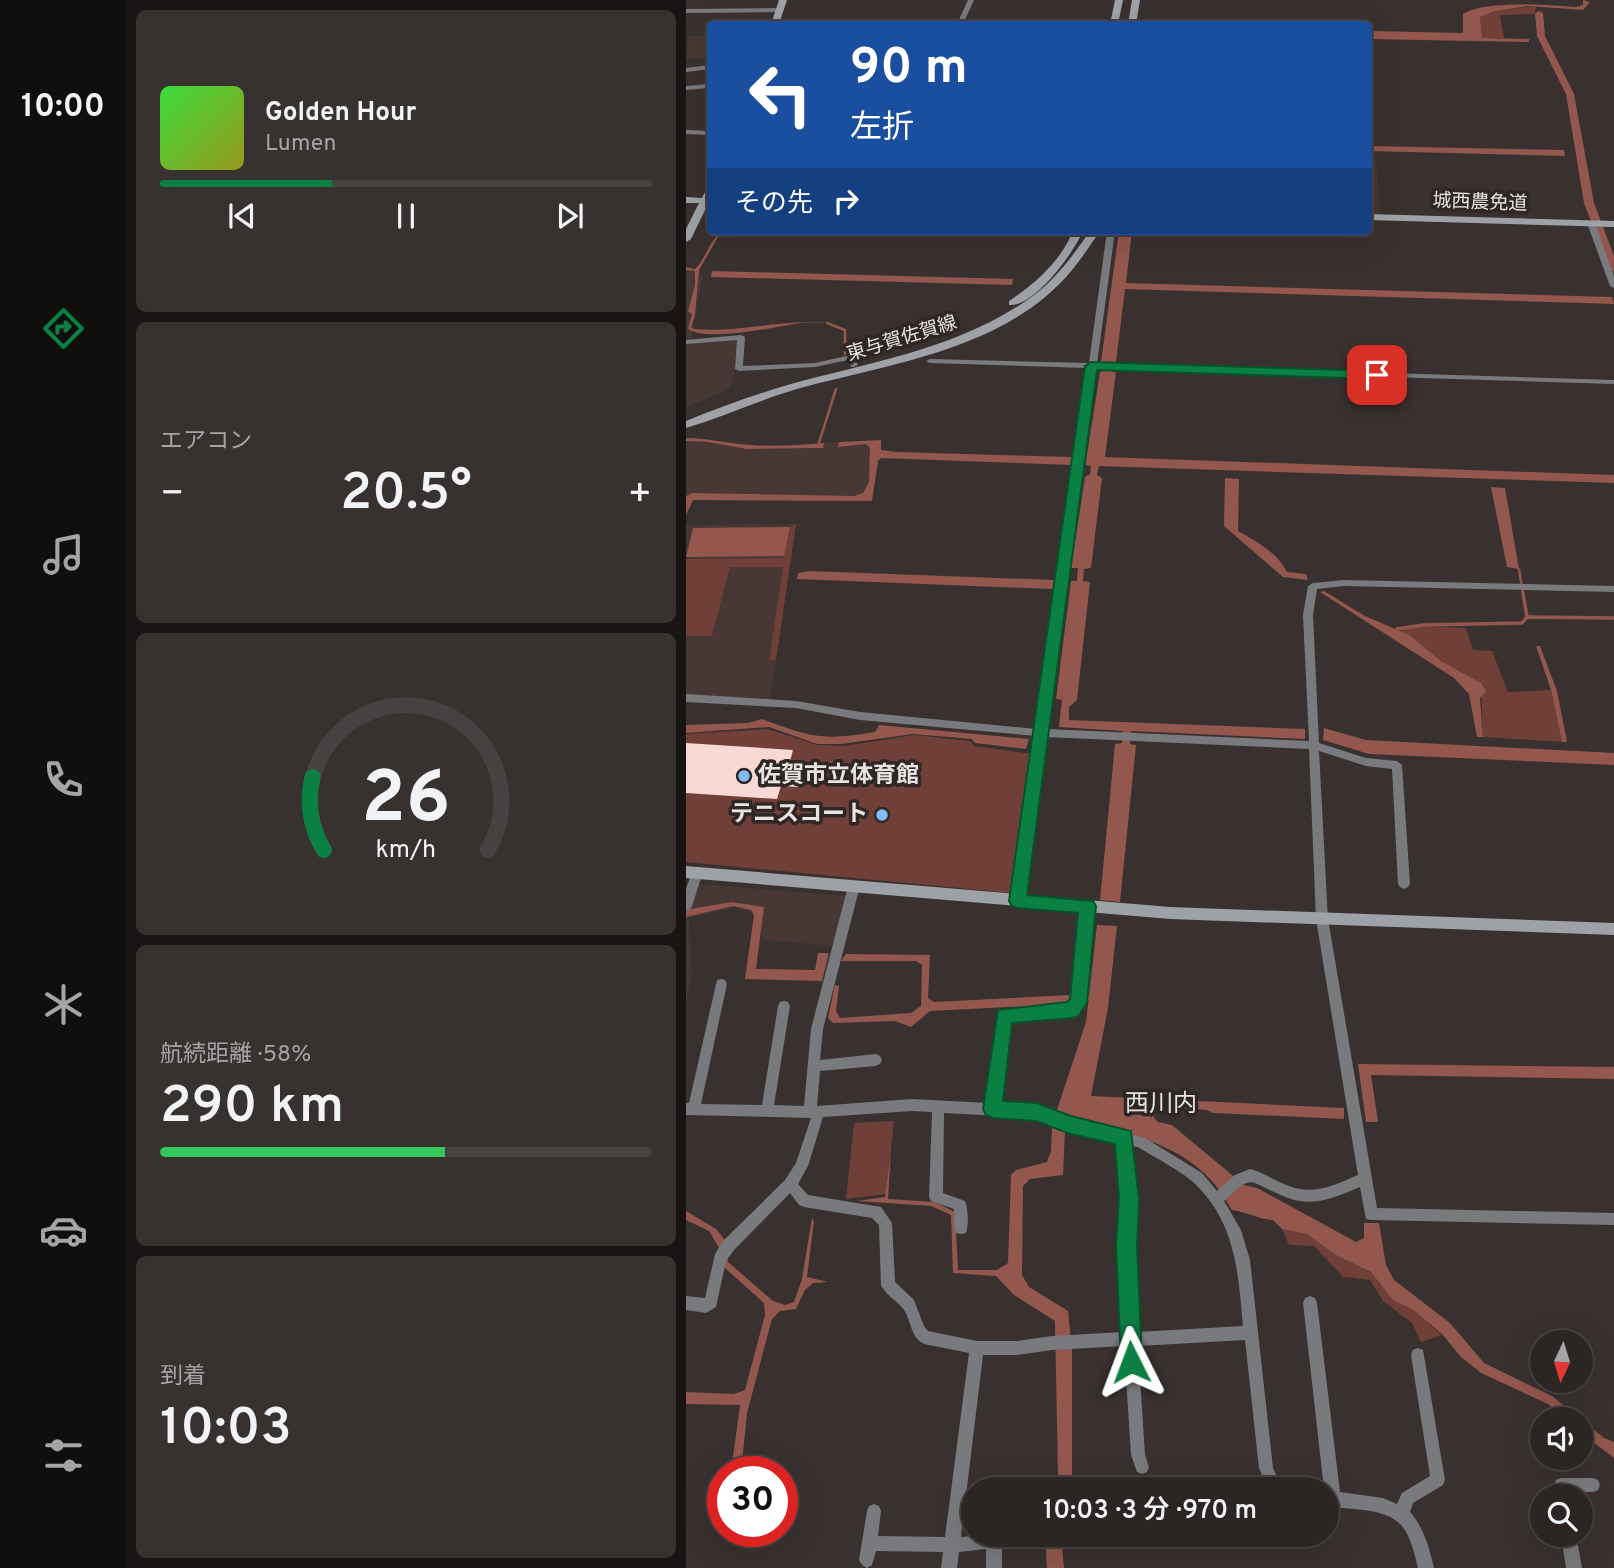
<!DOCTYPE html>
<html lang="ja">
<meta charset="utf-8">
<style>
body{margin:0;font-family:Overpass,"Noto Sans JP",sans-serif;background:#373130;color:#f1f3f6;height:100vh;display:flex;flex-direction:column;font-size:26px;white-space:nowrap}
*{box-sizing:border-box;margin:0}
p{font-size:23px;color:#a6a5a6}
.icon{flex:none;width:38px;height:38px;fill:none;stroke:currentColor;stroke-width:2;stroke-linecap:round;stroke-linejoin:round}
.map{position:relative;flex:1;overflow:hidden}
.sheet{display:flex;flex-direction:column;gap:10px;padding:10px;background:#181413;width:560px}
.sheet>*{flex:none}
.top-card{position:absolute;left:21px;top:21px;width:665px;height:214px;border-radius:7px;box-shadow:0 7px 28px #0002,0 0 0 2px #474241;background:#1a4fa0;color:#fff;overflow:hidden}
.needle{width:46px;rotate:184deg}
.buttons{position:absolute;left:844px;top:1330px;display:grid;gap:14px}
.buttons a{display:grid;place-items:center;width:63px;height:63px;border-radius:50%;background:#2b2523;box-shadow:0 7px 28px #0002,0 0 0 2px #474241;font-size:35px}
.speed{position:absolute;left:21px;top:1456px;display:flex;gap:14px;font-size:35px;font-weight:700;text-align:center}
.speed>*{display:grid;place-content:center;width:91px;height:91px;border-radius:50%;background:#2b2523;box-shadow:0 7px 28px #0002,0 0 0 2px #474241;line-height:1}
.speed .limit{border:10px solid #d22;background:#fff;color:#111}
.pin{position:absolute;display:grid;place-items:center;width:60px;height:60px;color:#fff;margin:-30px;border-radius:14px;box-shadow:0 4px 10px #0006}
.me{position:absolute;width:77px;margin:-38px;rotate:357deg;stroke-linejoin:round;filter:drop-shadow(0 0 5px #0008)}
.turn{display:flex;align-items:center;gap:24px;height:147px;padding:0 28px;font-size:32px}
.turn .icon{width:91px;height:91px;stroke-width:2.5}
.turn b{display:block;font-size:49px;line-height:60px}
.then{display:flex;align-items:center;height:66px;padding:0 28px;background:#0003;gap:14px;font-size:26px}
.big{font-size:52px;font-weight:600;line-height:1.1}
.sheet .widget{flex:1;display:flex;flex-direction:column;justify-content:center;gap:10px;min-width:0;padding:0 24px;border-radius:10px;background:#373130}
.sheet .dial{align-items:center;gap:0}
.dial svg{height:182px;overflow:visible;fill:none;stroke:#474241;stroke-width:7;stroke-linecap:round;text-anchor:middle}
.dial text{fill:#f1f3f6;stroke:none}
.song{display:flex;align-items:center;gap:21px}
.cover{width:84px;height:84px;border-radius:10px;background:linear-gradient(135deg,hsl(120 70% 55%),hsl(60 70% 35%))}
.played{height:7px;border-radius:4px;background:linear-gradient(90deg,#0b8043 35%,#474241 35%)}
.keys{display:flex;justify-content:space-around;direction:ltr}
.heat{display:flex;justify-content:space-between;align-items:center;font-size:38px;direction:ltr}
.charge{height:10px;border-radius:5px;background:linear-gradient(90deg,#34c759 58%,#474241 0)}
.trip{position:absolute;left:275px;top:1477px;width:378px;height:70px;border-radius:35px;background:#2b2523;box-shadow:0 7px 28px #0002,0 0 0 2px #474241;font-weight:600;line-height:70px;text-align:center}
main{display:flex;flex:1;min-height:0}
.tabs{display:flex;flex-direction:column;width:126px;justify-content:space-around;align-items:center;background:#110f0e;color:#a6a5a6}
.tabs .icon{width:49px;height:49px}
.tabs .current{color:#0b8043}
.tabs b{font-size:32px;color:#f1f3f6}
.map>svg:first-child{display:block}
.built{fill:#473835}
.green{fill:#703f37}
.water{fill:#93574d}
.lines{fill:none;stroke-linecap:round;stroke-linejoin:round}
.stream-far1{stroke:#93574d;stroke-width:2.5}
.stream{stroke:#93574d;stroke-width:3.5}
.canal{fill:#93574d;fill-rule:evenodd}
.building{fill:#f6d9d4}
.street{fill:#787a7d;fill-rule:evenodd}
.secondary{fill:#9ea2a7;fill-rule:evenodd}
.route{fill:#0b8043;stroke:#07532c;stroke-width:2}
.poi-dot{fill:#82bcfa;stroke:#2f2725;stroke-width:2.5}
.labels{text-anchor:middle;dominant-baseline:central;stroke-width:7;stroke-linejoin:round;paint-order:stroke}
.far-street-label{font-size:19px;fill:#e8e2e1;stroke:#2f2725}
.poi-label{font-size:23px;font-weight:bold;fill:#e8e2e1;stroke:#2f2725;text-anchor:start}
.neighbourhood-label{font-size:24px;fill:#e8e2e1;stroke:#2f2725}
</style>
<main>
<nav class="tabs">
<b>10:00</b>
<svg class="icon current" aria-label="directions" viewBox="0 0 24 24"><path d="M12 3l9 9-9 9-9-9zM9 14v-3h6M13 9l2 2-2 2"/></svg>
<svg class="icon" aria-label="music" viewBox="0 0 24 24"><path d="M9 18V5l10-2v13"/><circle cx="6" cy="18" r="3"/><circle cx="16" cy="16" r="3"/></svg>
<svg class="icon" aria-label="phone" viewBox="0 0 24 24"><path d="M5 4h4l2 5-3 2q2 4 5 5l2-3 5 2v4C11 20 4 13 5 4z"/></svg>
<svg class="icon" aria-label="climate" viewBox="0 0 24 24"><path d="M12 3v18M4 7l16 10M4 17L20 7"/></svg>
<svg class="icon" aria-label="car" viewBox="0 0 24 24"><path d="M5 17H2v-5l4-1 3-4h7l3 4 3 1v5h-3M9 17h6M6 11h13"/><circle cx="7" cy="17" r="2"/><circle cx="17" cy="17" r="2"/></svg>
<svg class="icon" aria-label="filters" viewBox="0 0 24 24"><path d="M4 7h16M4 17h16"/><circle cx="9" cy="7" r="2"/><circle cx="15" cy="17" r="2"/></svg>
</nav>
<section class="sheet">
<div class="widget">
<div class="song"><i class="cover"></i><div><b>Golden Hour</b><p>Lumen</p></div></div>
<div class="played"></div>
<div class="keys"><svg class="icon" aria-label="previous" viewBox="0 0 24 24"><path d="M18 5L8 12l10 7zM5 5v14"/></svg><svg class="icon" aria-label="pause" viewBox="0 0 24 24"><path d="M8 5v14M16 5v14"/></svg><svg class="icon" aria-label="next" viewBox="0 0 24 24"><path d="M6 5l10 7-10 7zM19 5v14"/></svg></div>
</div>
<div class="widget"><p>エアコン</p>
<div class="heat"><a>−</a><b class="big">20.5°</b><a>+</a></div>
</div>
<div class="widget dial"><svg viewBox="0 0 100 80">
<path d="M14 69A42 42 0 1 1 86 69"/>
<path d="M14 69A42 42 0 0 1 9 37" stroke="#0b8043"/>
<text x="50" y="56" font-size="32" font-weight="700">26</text>
<text x="50" y="72" font-size="11">km/h</text>
</svg></div>
<div class="widget"><p>航続距離 · 58%</p><b class="big">290 km</b><div class="charge"></div></div>
<div class="widget"><p>到着</p><b class="big">10:03</b></div>
</section>
<div class="map">
<svg width="928" height="1568" viewBox="0 0 928 1568">
<rect width="100%" height="100%" fill="#39312f"/>
<!-- built -->
<g class="built">
<polygon points="22,29 24,29 24,56 19,59 0,59 3,36 18,36"/>
<polygon points="683,152 689,152 695,215 683,215"/>
<polygon points="0,270 14,270 16,279 5,340 0,341"/>
<polygon points="52,339 50,368 44,389 0,407 0,344"/>
<polygon points="0,441 87,450 137,448 138,443 153,442 153,447 180,444 185,448 183,482 177,493 168,496 6,493 0,496"/>
<polygon points="110,524 84,701 0,697 0,525"/>
<polygon points="0,883 160,896 149,946 77,940 66,912 47,908 3,918 6,978 0,1002"/>
</g>
<!-- green -->
<g class="green">
<polygon points="851,5 848,14 814,15 818,38 796,38 794,17 797,14"/>
<polygon points="110,524 90,660 83,660 97,567 44,567 26,636 0,636 0,559 97,558 104,527"/>
<polygon points="731,626 780,628 787,650 806,651 822,692 865,690 876,742 797,737 795,683 755,661 723,635 711,632"/>
<polygon points="82,729 131,745 158,746 228,735 284,741 288,746 346,754 326,893 0,862 0,734"/>
<polygon points="208,1121 200,1194 160,1199 168,1123"/>
<polygon points="596,1229 621,1234 648,1254 685,1272 707,1300 727,1310 756,1335 735,1342 726,1323 697,1301 684,1280 657,1277 628,1246 603,1245"/>
</g>
<!-- water -->
<g class="water">
<path d="M 897,0 L 904,2 L 897,10 L 842,6 L 806,12 L 794,17 L 796,38 L 843,39 L 843,42 L 683,39 L 683,31 L 777,33 L 777,14 C 798,0 863,5 890,7 L 897,5 Z"/>
<polygon points="683,146 878,150 879,156 683,151"/>
<polygon points="433,231 446,231 440,283 926,297 928,304 439,289 430,362 425,363 424,371 430,372 419,457 928,475 928,483 413,466 411,475 416,478 405,568 398,569 397,581 404,582 391,700 383,707 383,720 619,729 619,739 445,731 444,744 450,745 434,902 414,900 429,744 436,743 437,731 373,727 376,700 370,699 385,581 391,581 392,568 385,568 399,477 404,474 405,466 400,465 400,461 414,372 418,370 419,362 415,362"/>
<path d="M 35,232 L 13,270 L 9,315 L 5,327 L 8,329 C 54,333 99,318 141,323 C 133,323 123,322 114,323 C 91,327 20,342 2,329 L 6,314 L 2,311 L 9,285 L 9,271 L 0,270 L 0,267 L 9,269 C 19,260 22,243 35,232 Z"/>
<polygon points="26,271 327,279 326,285 25,277"/>
<path d="M 0,438 C 23,438 43,444 66,445 C 90,447 114,445 138,443 L 137,448 L 61,449 L 21,442 L 0,441 Z"/>
<polygon points="195,440 195,450 211,452 386,457 385,465 195,458 192,461 186,501 7,500 0,515 0,496 6,493 168,496 177,493 183,482 184,448 180,444 152,447 153,442"/>
<path d="M 539,478 L 553,479 L 552,531 C 571,542 592,553 601,572 L 620,574 L 622,580 L 597,577 L 538,526 Z"/>
<polygon points="805,487 819,488 833,569 821,567"/>
<polygon points="104,527 98,556 0,557 7,528"/>
<polygon points="123,571 369,580 367,589 111,579 112,573"/>
<polygon points="638,591 679,616 723,635 755,661 795,683 800,691 794,698 797,737 791,737 783,694 768,678 634,592"/>
<polygon points="850,646 854,646 871,691 881,742 876,742 865,690"/>
<path d="M 76,719 C 125,737 135,741 189,732 L 193,725 L 343,739 L 340,749 L 289,743 L 286,739 L 227,734 L 155,744 L 131,744 L 83,727 L 0,733 L 0,725 L 62,723 Z"/>
<polygon points="638,728 680,740 928,753 928,765 683,754 637,740"/>
<polygon points="45,902 78,907 70,969 129,970 132,953 143,953 136,981 59,979 68,915 65,910 47,906 0,917 0,910"/>
<path d="M 411,925 L 431,926 L 422,1008 L 405,1096 L 658,1108 L 658,1119 L 527,1113 L 521,1110 L 475,1107 L 469,1109 L 468,1118 L 472,1122 L 486,1125 L 558,1185 L 571,1188 L 670,1242 L 678,1238 L 678,1223 L 693,1223 L 700,1265 L 708,1280 L 764,1323 L 798,1363 L 866,1396 L 918,1438 L 928,1442 L 928,1458 L 894,1432 L 894,1419 L 879,1419 L 862,1404 L 795,1373 L 775,1357 L 756,1334 L 727,1310 L 707,1300 L 685,1272 L 648,1254 L 621,1234 L 596,1229 L 587,1220 C 572,1219 561,1212 546,1210 C 511,1143 447,1137 384,1116 L 379,1131 L 377,1175 L 344,1179 L 337,1186 L 336,1275 L 343,1287 L 382,1311 L 386,1350 L 386,1479 L 401,1489 L 369,1489 L 372,1476 L 369,1321 L 328,1295 L 310,1276 L 267,1273 L 265,1215 L 245,1206 L 171,1201 L 199,1197 L 205,1150 L 202,1199 L 249,1202 L 269,1212 L 272,1270 L 311,1270 L 322,1263 L 325,1175 L 330,1170 L 361,1162 L 365,1151 L 366,1125 L 400,1022 Z"/>
<polygon points="160,954 244,955 242,998 248,1002 383,995 383,1004 244,1011 225,1027 209,1021 147,1023 142,1018 149,985 153,986 150,1011 154,1018 225,1013 235,1006 236,965 230,961 155,961"/>
<polygon points="672,1064 928,1067 928,1079 685,1075 692,1122 680,1122"/>
<polygon points="0,1211 30,1229 38,1239 42,1262 87,1301 99,1305 108,1302 116,1279 126,1218 128,1221 121,1277 142,1282 127,1283 119,1290 110,1309 94,1311 86,1319 61,1413 55,1472 45,1472 54,1405 0,1404 0,1392 48,1394 59,1390 79,1315 78,1303 39,1268 32,1246 23,1231 0,1220"/>
<polygon points="359,1535 375,1535 378,1568 361,1568"/>
</g>
<g class="lines">
<!-- stream-far1 -->
<g class="stream-far1">
<polyline points="141,323 159,330 159,354"/>
<polyline points="132,446 150,389"/>
<polyline points="833,569 837,594"/>
</g>
<!-- stream -->
<g class="stream">
<polyline points="837,593 841,617"/>
<polyline points="711,629 737,625 836,623 841,617 928,618"/>
<polyline points="383,999 404,998"/>
</g>
<!-- canal -->
<polygon class="canal" points="853,11 857,13 859,36 888,94 908,203 928,256 928,272 923,269 898,203 880,94 851,36 849,13"/>
</g>
<!-- building -->
<polygon class="building" points="0,743 107,750 103,765 119,766 112,787 95,786 91,799 0,793"/>
<g class="lines">
<!-- street -->
<g class="street">
<polygon points="282,0 288,0 277,24 271,24"/>
<polygon points="0,9 94,8 97,10 94,12 0,13"/>
<polygon points="24,65 24,69 0,72 0,68"/>
<polygon points="24,84 24,88 0,90 0,86"/>
<polygon points="0,130 24,131 24,135 0,134"/>
<polygon points="905,221 909,223 928,276 928,288 924,286 901,223"/>
<path d="M 421,231 L 429,231 L 411,364 L 928,380 L 928,384 L 410,368 L 361,729 L 623,741 L 617,615 L 622,586 L 627,583 L 658,580 L 928,586 L 928,592 L 658,586 L 631,589 L 627,615 L 633,743 L 680,758 L 711,761 L 716,765 L 724,884 L 722,887 L 718,889 L 714,887 L 712,884 L 706,769 L 680,766 L 633,751 L 642,919 L 691,1208 L 928,1213 L 928,1225 L 685,1220 L 680,1219 L 674,1187 C 652,1196 629,1207 605,1199 C 592,1195 581,1188 569,1183 C 557,1179 547,1194 538,1201 L 555,1230 L 564,1260 L 587,1468 L 592,1479 L 598,1484 L 600,1489 L 582,1489 L 573,1468 L 559,1340 L 452,1346 L 459,1455 L 463,1467 L 461,1472 L 456,1474 L 451,1472 L 445,1455 L 438,1346 L 366,1350 L 331,1355 L 297,1355 L 275,1537 L 294,1535 L 313,1536 L 316,1541 L 316,1568 L 300,1568 L 300,1549 L 273,1552 L 271,1568 L 255,1568 L 257,1552 L 190,1551 L 186,1565 L 181,1568 L 176,1565 L 173,1560 L 181,1511 L 183,1506 L 188,1504 L 193,1506 L 195,1511 L 192,1536 L 259,1537 L 283,1353 L 238,1344 C 224,1337 226,1322 218,1310 C 212,1301 200,1296 195,1285 L 193,1225 L 186,1218 L 118,1207 L 113,1205 L 104,1193 L 48,1250 L 40,1261 L 30,1307 L 20,1313 L 0,1310 L 0,1296 L 19,1298 L 29,1254 L 38,1240 L 99,1180 L 110,1163 L 125,1118 L 0,1115 L 0,1103 L 3,1103 L 31,980 L 35,979 L 39,980 L 41,984 L 15,1104 L 76,1105 L 92,1006 L 94,1002 L 98,1001 L 102,1002 L 104,1006 L 88,1105 L 118,1106 L 125,1029 L 162,886 L 164,883 L 168,881 L 172,883 L 174,886 L 137,1029 L 134,1060 L 190,1054 L 194,1056 L 196,1060 L 194,1064 L 190,1066 L 134,1071 L 131,1106 L 226,1099 L 301,1103 L 314,1011 L 382,1005 L 386,1001 L 395,907 L 397,904 L 401,902 L 405,904 L 407,907 L 398,1003 L 389,1014 L 385,1015 L 323,1020 L 314,1104 L 350,1106 L 385,1119 L 459,1138 L 516,1173 L 531,1191 L 549,1175 L 564,1169 C 579,1173 591,1182 606,1187 C 629,1195 651,1184 672,1175 L 630,919 L 623,749 L 360,737 L 338,901 L 336,904 L 332,906 L 328,904 L 326,901 L 350,736 L 174,720 L 110,708 L 0,702 L 0,694 L 110,701 L 174,712 L 351,729 L 402,368 L 244,363 L 240,361 L 244,359 L 403,363 ZM 226,1111 L 246,1112 L 243,1197 L 245,1201 L 268,1209 L 268,1228 L 270,1233 L 275,1234 L 280,1233 C 283,1224 282,1209 279,1201 L 257,1193 L 258,1113 L 350,1118 L 385,1131 L 432,1142 L 436,1199 L 434,1246 L 437,1332 L 366,1336 L 331,1341 L 291,1341 L 242,1331 L 238,1326 L 228,1300 L 209,1282 L 206,1223 L 195,1207 L 122,1195 L 112,1184 L 122,1166 L 137,1117 ZM 445,1146 L 452,1147 C 468,1157 495,1171 507,1182 C 550,1222 552,1272 557,1326 L 451,1332 L 448,1246 L 450,1199 Z"/>
<polygon points="55,335 59,337 57,366 129,363 165,355 169,357 172,365 168,367 165,367 162,360 129,367 53,371 49,369 51,340 0,344 0,340"/>
<polygon points="11,867 15,869 17,872 6,906 4,909 0,911 0,889 7,869"/>
<path d="M 624,1296 L 629,1298 L 631,1303 L 654,1492 L 697,1498 L 711,1504 L 716,1493 L 744,1476 L 725,1355 L 727,1350 L 732,1348 L 737,1350 L 759,1480 L 757,1485 L 727,1503 L 724,1512 C 738,1528 743,1547 748,1568 L 732,1568 C 722,1524 714,1513 668,1509 C 659,1508 649,1508 640,1505 L 640,1489 L 638,1489 L 617,1303 L 619,1298 Z"/>
<polygon points="875,1478 907,1478 912,1480 914,1485 912,1490 907,1492 884,1492 884,1496 870,1496 868,1485 870,1480"/>
<polygon points="875,1535 890,1535 896,1568 880,1568"/>
</g>
<!-- secondary -->
<g class="secondary">
<polygon points="93,0 101,0 93,24 85,24"/>
<polygon points="429,0 437,0 432,24 424,24"/>
<polygon points="446,0 454,0 450,24 442,24"/>
<polygon points="24,187 24,204 22,204 5,239 0,242 0,229 13,203 0,203 0,197 16,198 21,188"/>
<polygon points="682,214 928,221 928,227 682,220"/>
<path d="M 387,231 L 397,231 C 388,252 349,307 323,305 L 323,301 C 351,282 374,262 387,231 Z"/>
<path d="M 404,231 L 414,231 C 405,244 396,258 386,270 C 320,350 205,363 111,389 C 73,400 37,417 0,428 L 0,421 C 34,407 70,394 105,384 C 187,362 274,348 344,298 C 369,281 387,255 404,231 Z"/>
<polygon points="0,866 484,907 928,923 928,935 484,919 0,878"/>
</g>
</g>
<!-- route -->
<polygon class="route" points="405,362 691,371 697,375 691,379 411,370 341,895 407,901 410,906 401,1003 392,1016 385,1018 326,1023 317,1101 350,1103 385,1116 445,1131 453,1199 451,1246 456,1362 453,1369 445,1372 438,1369 435,1362 430,1246 433,1199 429,1144 385,1134 350,1121 307,1118 300,1115 297,1109 312,1010 381,1002 384,999 392,913 332,908 326,906 323,901 399,366"/>
<!-- markers -->
<g class="poi-dot">
<circle cx="58" cy="776" r="7"/>
<circle cx="196" cy="815" r="7"/>
</g>
<g class="labels">
<!-- far-street labels -->
<g class="far-street-label">
<text transform="translate(794 203) rotate(2)">城西農免道</text>
<text transform="translate(216 339) rotate(-17)">東与賀佐賀線</text>
</g>
<!-- poi labels -->
<g class="poi-label">
<text x="72" y="776">佐賀市立体育館</text>
<text x="182" y="815" text-anchor="end">テニスコート</text>
</g>
<!-- neighbourhood labels -->
<g class="neighbourhood-label">
<text x="475" y="1105">西川内</text>
</g>
</g>
</svg>
<div class="buttons">
<a><svg class="needle" viewBox="-14 -14 28 28"><path d="M0-13l5 13h-10z" fill="#e53935"/><path d="M0 13l5-13h-10z" fill="#a6a5a6"/></svg></a>
<a><svg class="icon" aria-label="sound" viewBox="0 0 24 24"><path d="M4 9h4l5-4v14l-5-4H4zM17 9q2 3 0 6"/></svg></a>
<a><svg class="icon" aria-label="search" viewBox="0 0 24 24"><circle cx="10" cy="10" r="6"/><path d="M15 15l6 6"/></svg></a>
</div>
<div class="speed"><div class="limit">30</div></div>
<div class="pin" style="left:691px;top:375px;background:#d93025"><svg class="icon" aria-label="arrive" viewBox="0 0 24 24"><path d="M6 21V4h12l-3 4 3 4H6"/></svg></div>
<svg class="me" style="left:445px;top:1362px" viewBox="-20 -20 40 40"><path d="M0-17L14 15 0 8-14 15z" fill="#0b8043" stroke="#fff" stroke-width="4"/></svg>
<div class="trip">10:03 · 3 分 · 970 m</div>
<div class="top-card">
<div class="turn"><svg class="icon" aria-label="left" viewBox="0 0 24 24"><path d="M17 20v-9H6M10 6l-5 5 5 5"/></svg><div><b>90 m</b>左折</div></div>
<div class="then">その先<svg class="icon" aria-label="right" viewBox="0 0 24 24"><path d="M7 20v-9h11M14 6l5 5-5 5"/></svg></div>
</div>
</div>
</main>
